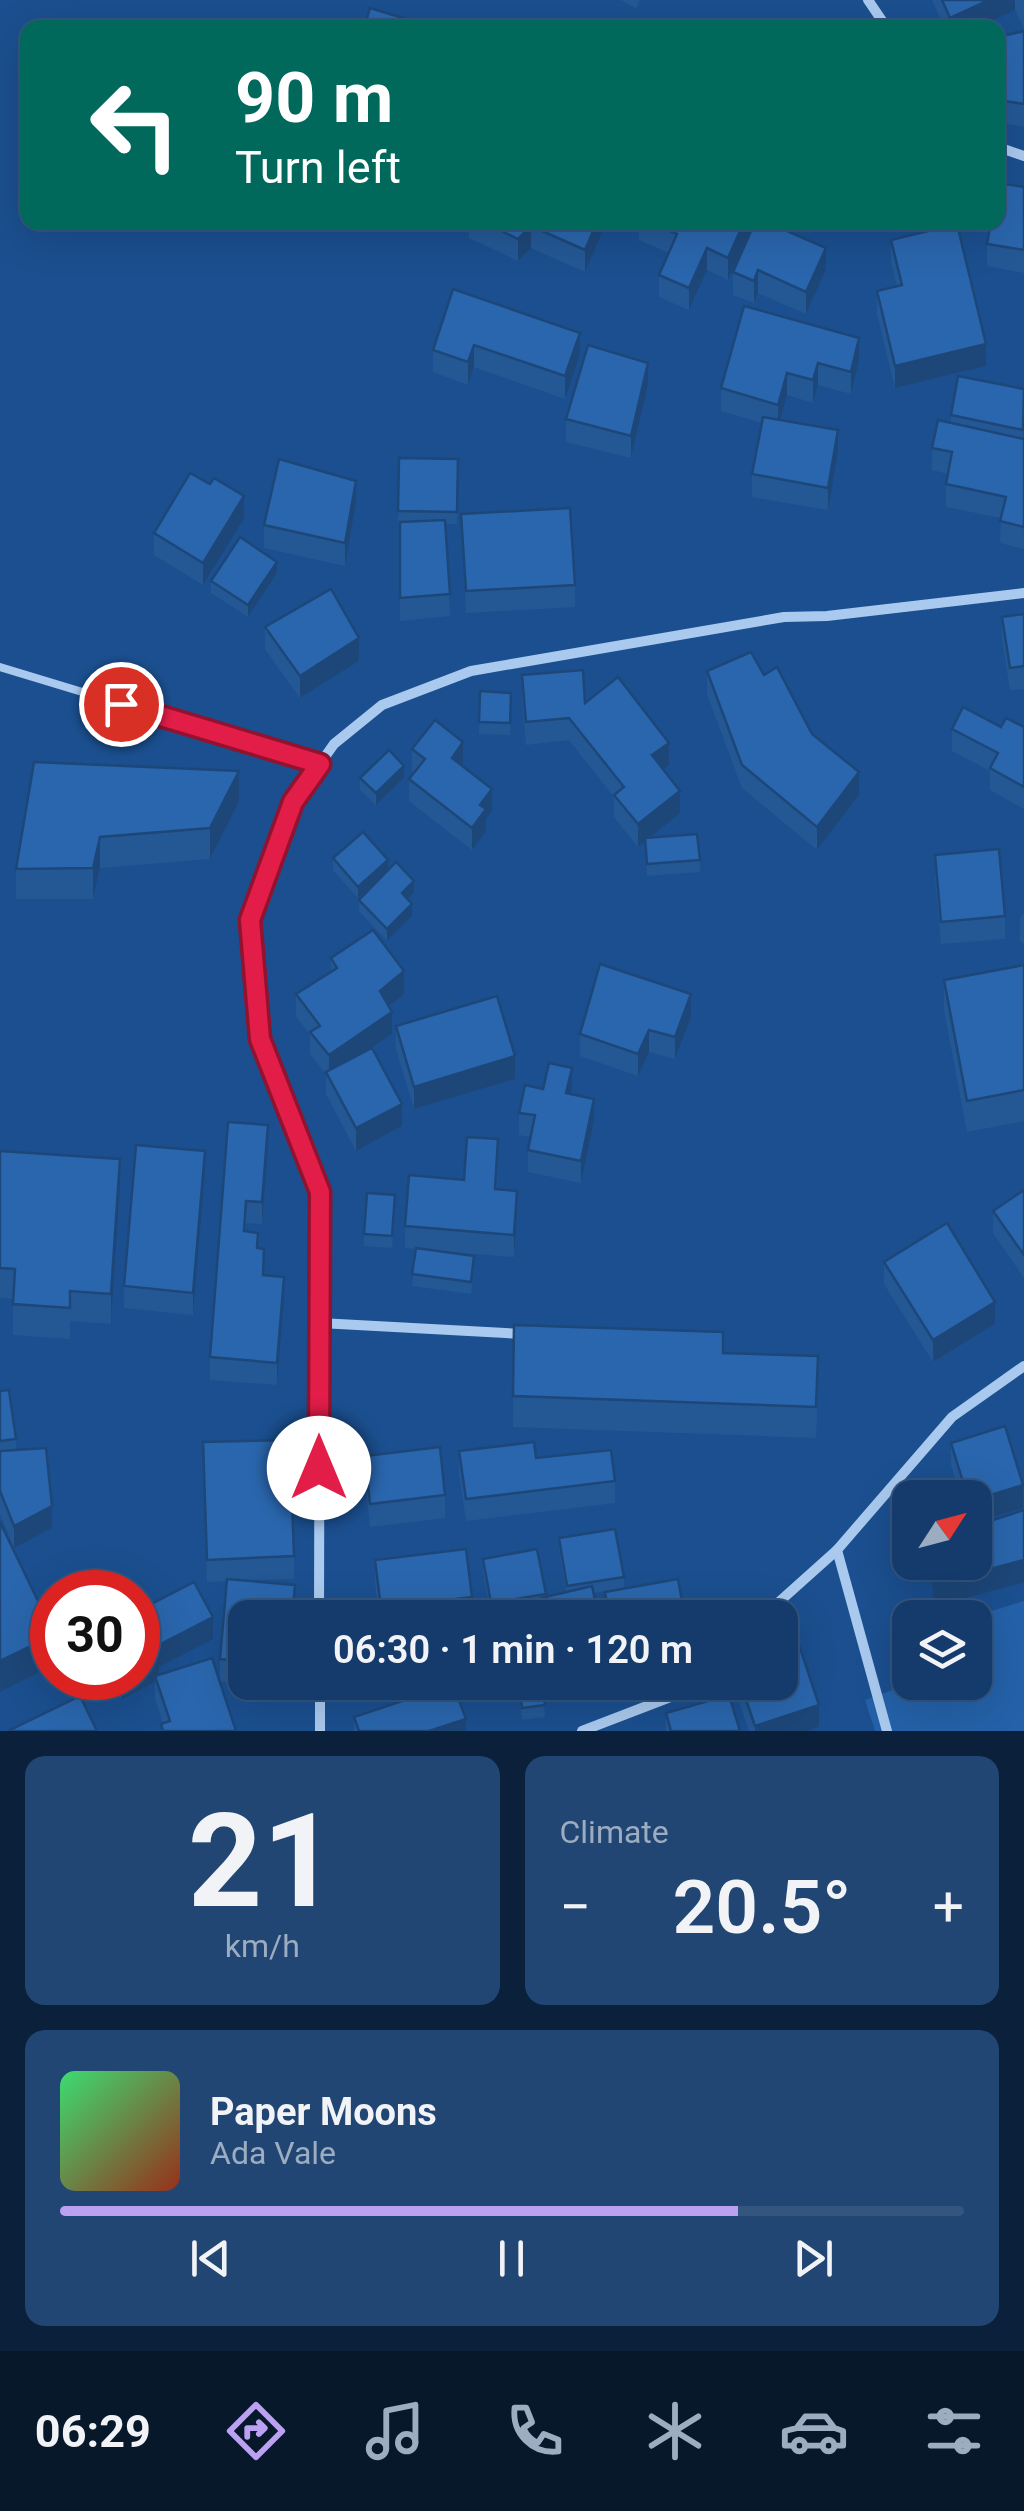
<!DOCTYPE html>
<meta charset="utf-8">
<style>
body{margin:0;font-family:Roboto,sans-serif;background:#214673;color:#f1f3f6;height:100vh;display:flex;flex-direction:column;font-size:38px;white-space:nowrap}
*{box-sizing:border-box;margin:0}
p{font-size:32px;color:#9dadc1}
.icon{flex:none;width:55px;height:55px;fill:none;stroke:currentColor;stroke-width:2;stroke-linecap:round;stroke-linejoin:round}
.map{position:relative;height:1731px;overflow:hidden}
.details{display:flex;flex-direction:column;gap:25px;padding:25px;background:#0b203b;flex:1}
.details>*{flex:none}
.banner{position:absolute;left:20px;top:20px;width:985px;height:210px;border-radius:20px;box-shadow:0 10px 40px #0002,0 0 0 2px #33557e;background:#00695c;color:#fff;overflow:hidden}
.needle{width:65px;rotate:54deg}
.buttons{position:absolute;left:892px;top:1480px;display:grid;gap:20px}
.buttons a{display:grid;place-items:center;width:100px;height:100px;border-radius:20px;background:#143b6b;box-shadow:0 10px 40px #0002,0 0 0 2px #33557e;font-size:50px}
.speed{position:absolute;left:30px;top:1570px;display:flex;gap:20px;font-size:50px;font-weight:700;text-align:center}
.speed>*{display:grid;place-content:center;width:130px;height:130px;border-radius:50%;background:#143b6b;box-shadow:0 10px 40px #0002,0 0 0 2px #33557e;line-height:1}
.speed .limit{border:15px solid #d22;background:#fff;color:#111}
.pin{position:absolute;display:grid;place-items:center;width:85px;height:85px;color:#fff;margin:-42px;border:5px solid #fff;border-radius:50%;box-shadow:0 2px 10px #0007}
.me{position:absolute;width:110px;margin:-55px;rotate:0deg;stroke-linejoin:round;filter:drop-shadow(0 0 8px #0008)}
.turn{display:flex;align-items:center;gap:35px;height:210px;padding:0 50px;font-size:45px}
.turn .icon{width:130px;height:130px;stroke-width:2.5}
.turn b{display:block;font-size:70px;line-height:85px}
.big{font-size:75px;font-weight:600;line-height:1.1}
.details .card{flex:1;display:flex;flex-direction:column;justify-content:center;gap:15px;min-width:0;padding:0 35px;border-radius:20px;background:#214673}
.details .dial{align-items:center;gap:0}
.dial b{font-size:130px;line-height:1}
.song{display:flex;align-items:center;gap:30px}
.cover{width:120px;height:120px;border-radius:15px;background:linear-gradient(135deg,hsl(140 70% 55%),hsl(10 70% 35%))}
.played{height:10px;border-radius:5px;background:linear-gradient(90deg,#bca0f2 75%,#33557e 75%)}
.keys{display:flex;justify-content:space-around;direction:ltr}
.heat{display:flex;justify-content:space-between;align-items:center;font-size:55px;direction:ltr}
.details .tiles{flex:1;display:grid;gap:25px;grid-template-columns:1fr 1fr}
.card:last-child{grid-column:span 2}
.trip{position:absolute;left:228px;top:1600px;width:570px;height:100px;border-radius:20px;background:#143b6b;box-shadow:0 10px 40px #0002,0 0 0 2px #33557e;font-weight:600;line-height:100px;text-align:center}
.dock{display:flex;height:160px;justify-content:space-around;align-items:center;background:#08182b;color:#9dadc1}
.dock .icon{width:70px;height:70px}
.dock .selected{color:#bca0f2}
.dock b{font-size:45px;color:#f1f3f6}
.map>svg:first-child{display:block}
.green{fill:#2461a8}
.lines{fill:none;stroke-linecap:round;stroke-linejoin:round}
.service{stroke:#a9c9ee;stroke-width:8}
.minor{stroke:#a9c9ee;stroke-width:10}
.wall{fill:#245895}
.shaded-wall{fill:#1d4779}
.building{fill:#2a66ad;stroke:#1d4779;stroke-width:2.5}
.route-casing{stroke:#92132f;stroke-width:25}
.route{stroke:#e11d48;stroke-width:18}
</style>
<div class="map">
<svg width="1024" height="1731" viewBox="0 0 1024 1731">
<rect width="100%" height="100%" fill="#1b4f8f"/>
<!-- green -->
<polygon class="green" points="1024,1601 1024,1731 875,1731 865,1700 912,1683 975,1682 975,1618 972,1617"/>
<g class="lines">
<!-- service -->
<polyline class="service" points="0,667 320,764"/>
<!-- minor -->
<g class="minor">
<polyline points="868,0 887,28"/>
<polyline points="998,147 1024,156"/>
<polyline points="320,1323 523,1334"/>
<polyline points="837,1550 887,1731"/>
<polyline points="319,1618 320,1192 260,1039 250,920 293,802 334,744 382,705 471,671 784,617 827,616 1024,593"/>
<polyline points="761,1618 837,1550 952,1417 1024,1366"/>
<polyline points="320,1682 320,1731"/>
<polyline points="582,1731 673,1696 688,1682"/>
</g>
</g>
<!-- wall -->
<g class="wall">
<polygon points="621,0 640,0 636,8"/>
<polygon points="932,0 1024,0 1024,29 1015,10 977,28 945,28"/>
<polygon points="1024,31 1024,127 998,122 998,37"/>
<polygon points="1024,187 1024,273 987,266 987,244"/>
<polygon points="469,222 606,222 606,224 585,272 531,248 518,261 469,238"/>
<polygon points="639,222 753,222 728,280 707,270 689,310 659,297 659,275 669,253 639,240"/>
<polygon points="794,234 826,270 806,314 758,293 754,303 733,295 733,272"/>
<polygon points="891,240 986,366 895,388 877,314 877,291 897,286 891,262"/>
<polygon points="453,289 580,355 565,399 474,367 468,385 433,372 433,350"/>
<polygon points="744,306 859,361 851,394 818,385 813,403 787,395 780,420 838,452 828,510 752,497 752,474 762,423 721,411 721,388"/>
<polygon points="648,385 631,458 566,442 566,419"/>
<polygon points="1024,389 1023,438 1024,549 1000,543 1001,518 946,507 946,484 948,474 932,470 932,448 951,422 951,415"/>
<polygon points="399,458 458,459 457,524 445,524 450,616 400,621 400,523 398,523"/>
<polygon points="356,503 345,566 264,548 264,525"/>
<polygon points="461,514 575,585 575,607 466,613"/>
<polygon points="244,519 203,585 154,555 154,533"/>
<polygon points="277,573 248,617 211,593 211,581"/>
<polygon points="1024,614 1024,689 1010,690 1002,639 1002,617"/>
<polygon points="265,627 359,661 300,698 265,649"/>
<polygon points="707,671 764,675 859,795 817,850 742,788 707,694"/>
<polygon points="522,675 585,703 669,765 663,769 680,813 649,837 700,860 700,872 647,876 645,841 638,847 614,817 614,797 569,740 526,745 522,698"/>
<polygon points="480,691 511,693 510,735 479,734"/>
<polygon points="1001,727 1024,727 1024,809 990,790 990,771 952,751 952,729"/>
<polygon points="412,749 463,765 462,766 492,811 486,819 486,832 472,850 409,801 409,779 414,773 412,771"/>
<polygon points="34,762 239,802 210,859 100,868 93,899 16,899 16,869"/>
<polygon points="360,778 404,778 376,805 360,790"/>
<polygon points="935,855 1005,916 1005,939 941,944 935,877"/>
<polygon points="333,858 388,870 414,893 408,899 412,916 387,941 359,911 359,900 375,883 358,898 333,870"/>
<polygon points="1024,913 1024,944 1020,941 1020,918"/>
<polygon points="331,958 404,994 389,1007 392,1034 370,1049 402,1126 356,1151 326,1094 326,1074 310,1054 310,1035 296,1016 296,994 331,972"/>
<polygon points="1024,965 1024,1121 967,1132 944,1010 944,980"/>
<polygon points="691,1017 675,1059 649,1052 638,1076 580,1056 580,1034"/>
<polygon points="396,1026 515,1079 414,1109 396,1049"/>
<polygon points="572,1090 571,1094 594,1121 581,1183 528,1172 528,1150 531,1137 519,1135 519,1113"/>
<polygon points="228,1122 268,1148 262,1224 246,1223 245,1231 258,1248 264,1276 284,1300 277,1385 210,1380 210,1357"/>
<polygon points="0,1151 120,1189 111,1324 70,1321 70,1339 13,1335 13,1299 0,1298"/>
<polygon points="498,1162 497,1189 517,1213 514,1257 438,1251 474,1268 471,1294 412,1286 416,1249 405,1248 405,1226 464,1180"/>
<polygon points="205,1173 193,1315 124,1308 124,1286"/>
<polygon points="1024,1190 1024,1278 993,1233 993,1211"/>
<polygon points="395,1207 392,1248 364,1246 364,1234"/>
<polygon points="884,1262 995,1324 933,1362 884,1284"/>
<polygon points="514,1325 723,1353 818,1387 816,1438 513,1427"/>
<polygon points="0,1391 16,1439 16,1450 52,1528 14,1548 0,1514"/>
<polygon points="203,1442 294,1556 294,1579 248,1580 295,1607 294,1618 245,1618 245,1682 288,1682 287,1687 220,1681 220,1659 227,1581 207,1582"/>
<polygon points="951,1443 1023,1508 975,1498 961,1498 951,1465"/>
<polygon points="459,1451 536,1458 615,1481 615,1503 466,1521 459,1473"/>
<polygon points="365,1456 445,1495 445,1518 370,1527 365,1478"/>
<polygon points="559,1538 624,1577 624,1588 685,1618 605,1618 605,1592 615,1590 593,1593 599,1618 541,1618 541,1606 491,1615 483,1571 483,1559 546,1594 546,1596 566,1592 559,1549"/>
<polygon points="375,1560 472,1597 472,1614 482,1618 379,1618 375,1583"/>
<polygon points="213,1639 159,1667 159,1674 236,1731 161,1731 161,1724 163,1723 155,1698 155,1682 121,1700 109,1678 138,1678"/>
<polygon points="381,1682 464,1682 454,1684 466,1731 354,1731 354,1717 447,1686 384,1697"/>
<polygon points="517,1682 542,1682 545,1717 522,1720"/>
<polygon points="739,1682 780,1682 819,1727 807,1731 749,1731 739,1702"/>
<polygon points="666,1713 740,1731 666,1731"/>
</g>
<!-- shaded-wall -->
<g class="shaded-wall">
<polygon points="989,0 1015,0 1015,10 977,28 950,28 950,18"/>
<polygon points="597,222 606,222 606,224 585,272 585,250"/>
<polygon points="744,222 753,222 728,280 728,258"/>
<polygon points="531,226 531,248 518,261 518,239"/>
<polygon points="707,248 707,270 689,310 689,288"/>
<polygon points="826,248 826,270 806,314 806,292"/>
<polygon points="758,270 758,293 754,303 754,281"/>
<polygon points="580,333 580,355 565,399 565,376"/>
<polygon points="859,338 859,361 851,394 851,372"/>
<polygon points="986,344 986,366 895,388 895,366"/>
<polygon points="474,345 474,367 468,385 468,362"/>
<polygon points="648,363 648,385 631,458 631,436"/>
<polygon points="818,363 818,385 813,403 813,380"/>
<polygon points="787,373 787,395 778,427 778,405"/>
<polygon points="838,430 838,452 828,510 828,488"/>
<polygon points="356,481 356,503 345,566 345,543"/>
<polygon points="244,496 244,519 203,585 203,563"/>
<polygon points="277,562 277,573 248,617 248,605"/>
<polygon points="359,638 359,661 300,698 300,676"/>
<polygon points="463,742 463,765 452,780 452,758"/>
<polygon points="669,743 669,765 652,778 652,755"/>
<polygon points="404,766 404,778 376,805 376,793"/>
<polygon points="239,771 239,802 210,859 210,828"/>
<polygon points="859,772 859,795 817,850 817,827"/>
<polygon points="492,789 492,811 486,819 486,832 472,850 472,828 480,805"/>
<polygon points="680,791 680,813 638,847 638,824"/>
<polygon points="100,837 100,868 93,899 93,868"/>
<polygon points="388,860 388,872 358,898 358,887"/>
<polygon points="414,881 414,893 402,904 402,893"/>
<polygon points="412,904 412,916 387,941 387,929"/>
<polygon points="404,971 404,994 380,1014 380,991"/>
<polygon points="691,994 691,1017 675,1059 675,1037"/>
<polygon points="392,1012 392,1034 329,1077 329,1055"/>
<polygon points="649,1030 649,1052 638,1076 638,1054"/>
<polygon points="515,1056 515,1079 414,1109 414,1087"/>
<polygon points="572,1068 572,1090 566,1115 566,1093"/>
<polygon points="594,1099 594,1121 581,1183 581,1161"/>
<polygon points="402,1104 402,1126 356,1151 356,1128"/>
<polygon points="268,1125 268,1148 262,1224 262,1202"/>
<polygon points="205,1151 205,1173 193,1315 193,1293"/>
<polygon points="120,1159 120,1189 111,1324 111,1294"/>
<polygon points="517,1191 517,1213 514,1257 514,1235"/>
<polygon points="284,1277 284,1300 277,1385 277,1363"/>
<polygon points="995,1302 995,1324 933,1362 933,1340"/>
<polygon points="1023,1485 1023,1508 975,1522 975,1500"/>
<polygon points="52,1506 52,1528 14,1548 14,1526"/>
<polygon points="1024,1560 1024,1582 933,1607 933,1584"/>
<polygon points="213,1617 213,1639 159,1667 159,1680 155,1676 155,1682 121,1700 121,1678 138,1678 138,1669 157,1646"/>
<polygon points="52,1636 52,1666 0,1692 0,1661"/>
<polygon points="558,1682 583,1682 583,1687 558,1693"/>
<polygon points="819,1705 819,1727 807,1731 755,1731 755,1726"/>
<polygon points="466,1719 466,1731 429,1731"/>
</g>
<!-- building -->
<g class="building">
<polygon points="942,0 989,0 950,18"/>
<polygon points="370,8 416,22 415,28 364,28"/>
<polygon points="1024,31 1024,104 998,100 998,37"/>
<polygon points="998,183 1024,187 1024,250 987,244 991,222 998,222"/>
<polygon points="483,222 597,222 585,250 531,226 518,239"/>
<polygon points="649,222 744,222 728,258 707,248 689,288 659,275 677,234"/>
<polygon points="755,222 794,222 789,232 826,248 806,292 758,270 754,281 733,272"/>
<polygon points="957,224 986,344 895,366 877,291 902,285 891,240"/>
<polygon points="453,289 580,333 565,376 474,345 468,362 433,350"/>
<polygon points="744,306 859,338 851,372 818,363 813,380 787,373 778,405 721,388"/>
<polygon points="588,345 648,363 631,436 566,419"/>
<polygon points="958,376 1024,389 1023,430 951,415"/>
<polygon points="763,417 838,430 828,488 752,474"/>
<polygon points="938,420 1024,439 1024,527 1000,521 1006,497 946,484 952,452 932,448"/>
<polygon points="399,458 458,459 457,512 398,511"/>
<polygon points="279,459 356,481 345,543 264,525"/>
<polygon points="190,473 210,484 214,478 244,496 203,563 154,533"/>
<polygon points="570,508 575,585 466,591 461,514"/>
<polygon points="445,520 450,594 400,598 400,522"/>
<polygon points="240,537 277,562 248,605 211,581"/>
<polygon points="331,589 359,638 300,676 265,627"/>
<polygon points="1024,614 1024,666 1010,668 1002,617"/>
<polygon points="751,652 764,675 777,667 812,734 859,772 817,827 742,765 707,671"/>
<polygon points="583,670 585,703 618,677 669,743 652,755 680,791 638,824 614,795 624,787 569,718 526,722 522,675"/>
<polygon points="480,691 511,693 510,723 479,722"/>
<polygon points="963,707 1001,727 1006,718 1024,727 1024,787 990,768 998,753 952,729"/>
<polygon points="435,720 463,742 452,758 492,789 480,805 486,809 472,828 409,779 425,759 412,749"/>
<polygon points="389,750 404,766 376,793 360,778"/>
<polygon points="34,762 239,771 210,828 100,837 93,868 16,869"/>
<polygon points="363,832 388,860 358,887 333,858"/>
<polygon points="697,834 700,860 647,864 645,838"/>
<polygon points="999,849 1005,916 941,922 935,855"/>
<polygon points="396,862 414,881 402,893 412,904 387,929 359,900"/>
<polygon points="373,930 404,971 380,991 392,1012 329,1055 310,1032 320,1026 296,994 337,968 331,958"/>
<polygon points="600,964 691,994 675,1037 649,1030 638,1054 580,1034"/>
<polygon points="1024,965 1024,1090 967,1101 944,980"/>
<polygon points="497,996 515,1056 414,1087 396,1026"/>
<polygon points="372,1048 402,1104 356,1128 326,1072"/>
<polygon points="549,1063 572,1068 566,1093 594,1099 581,1161 528,1150 535,1115 519,1113 525,1085 543,1089"/>
<polygon points="228,1122 268,1125 262,1202 246,1201 244,1231 258,1233 257,1248 264,1249 263,1275 284,1277 277,1363 210,1357"/>
<polygon points="467,1137 498,1139 495,1189 517,1191 514,1235 405,1226 409,1175 464,1180"/>
<polygon points="136,1145 205,1151 193,1293 124,1286"/>
<polygon points="0,1151 120,1159 111,1294 70,1291 70,1308 13,1304 15,1269 0,1268"/>
<polygon points="1024,1190 1024,1255 993,1211"/>
<polygon points="367,1193 395,1195 392,1236 364,1234"/>
<polygon points="947,1223 995,1302 933,1340 884,1262"/>
<polygon points="416,1248 474,1256 471,1282 412,1274"/>
<polygon points="514,1325 723,1332 723,1353 818,1356 816,1407 513,1396"/>
<polygon points="9,1390 16,1439 0,1441 0,1391"/>
<polygon points="1005,1426 1023,1485 975,1500 975,1498 968,1498 951,1443"/>
<polygon points="290,1440 294,1556 207,1560 203,1442"/>
<polygon points="534,1442 536,1458 611,1450 615,1481 466,1499 459,1451"/>
<polygon points="440,1447 445,1495 370,1504 365,1456"/>
<polygon points="46,1448 52,1506 14,1526 0,1491 0,1451"/>
<polygon points="1024,1510 1024,1560 933,1584 932,1562 975,1562 975,1526"/>
<polygon points="0,1522 52,1630 52,1636 0,1661"/>
<polygon points="615,1529 624,1577 567,1586 559,1538"/>
<polygon points="466,1549 472,1597 381,1608 375,1560"/>
<polygon points="537,1549 546,1594 491,1603 483,1559"/>
<polygon points="227,1579 295,1585 292,1618 245,1618 245,1661 220,1659"/>
<polygon points="678,1579 685,1618 609,1618 605,1592"/>
<polygon points="194,1582 213,1617 157,1646 159,1658 138,1669 138,1611"/>
<polygon points="592,1586 599,1618 545,1618 541,1598"/>
<polygon points="481,1613 482,1618 454,1618"/>
<polygon points="532,1613 533,1618 510,1618 510,1617"/>
<polygon points="797,1639 819,1705 755,1726 740,1682 780,1682 780,1645"/>
<polygon points="212,1658 236,1731 163,1731 161,1724 170,1721 155,1676"/>
<polygon points="519,1682 542,1682 545,1705 522,1708"/>
<polygon points="453,1684 466,1719 429,1731 359,1731 354,1717"/>
<polygon points="729,1695 740,1731 671,1731 666,1713"/>
<polygon points="80,1696 97,1731 8,1731"/>
</g>
<g class="lines">
<defs>
<polyline id="route" points="121,704 320,764 293,802 250,920 260,1039 320,1192 319,1468"/>
</defs>
<!-- route casing -->
<use href="#route" class="route-casing"/>
<!-- route -->
<use href="#route" class="route"/>
</g>
</svg>
<div class="buttons">
<a><svg class="needle" viewBox="-14 -14 28 28"><path d="M0-13l5 13h-10z" fill="#e53935"/><path d="M0 13l5-13h-10z" fill="#9dadc1"/></svg></a>
<a><svg class="icon" aria-label="layers" viewBox="0 0 24 24"><path d="M12 4l9 5-9 5-9-5zM3 14l9 5 9-5"/></svg></a>
</div>
<div class="speed"><div class="limit">30</div></div>
<div class="pin" style="left:121px;top:704px;background:#d93025"><svg class="icon" aria-label="arrive" viewBox="0 0 24 24"><path d="M6 21V4h12l-3 4 3 4H6"/></svg></div>
<svg class="me" style="left:319px;top:1468px" viewBox="-20 -20 40 40"><circle r="19" fill="#fff"/><path d="M0-13L10 11 0 6-10 11z" fill="#e11d48"/></svg>
<div class="trip">06:30 · 1 min · 120 m</div>
<div class="banner">
<div class="turn"><svg class="icon" aria-label="left" viewBox="0 0 24 24"><path d="M17 20v-9H6M10 6l-5 5 5 5"/></svg><div><b>90 m</b>Turn left</div></div>
</div>
</div>
<section class="details">
<div class="tiles">
<div class="card dial"><b>21</b><p>km/h</p></div>
<div class="card"><p>Climate</p>
<div class="heat"><a>−</a><b class="big">20.5°</b><a>+</a></div>
</div>
<div class="card">
<div class="song"><i class="cover"></i><div><b>Paper Moons</b><p>Ada Vale</p></div></div>
<div class="played"></div>
<div class="keys"><svg class="icon" aria-label="previous" viewBox="0 0 24 24"><path d="M18 5L8 12l10 7zM5 5v14"/></svg><svg class="icon" aria-label="pause" viewBox="0 0 24 24"><path d="M8 5v14M16 5v14"/></svg><svg class="icon" aria-label="next" viewBox="0 0 24 24"><path d="M6 5l10 7-10 7zM19 5v14"/></svg></div>
</div>
</div>
</section>
<nav class="dock">
<b>06:29</b>
<svg class="icon selected" aria-label="directions" viewBox="0 0 24 24"><path d="M12 3l9 9-9 9-9-9zM9 14v-3h6M13 9l2 2-2 2"/></svg>
<svg class="icon" aria-label="music" viewBox="0 0 24 24"><path d="M9 18V5l10-2v13"/><circle cx="6" cy="18" r="3"/><circle cx="16" cy="16" r="3"/></svg>
<svg class="icon" aria-label="phone" viewBox="0 0 24 24"><path d="M5 4h4l2 5-3 2q2 4 5 5l2-3 5 2v4C11 20 4 13 5 4z"/></svg>
<svg class="icon" aria-label="climate" viewBox="0 0 24 24"><path d="M12 3v18M4 7l16 10M4 17L20 7"/></svg>
<svg class="icon" aria-label="car" viewBox="0 0 24 24"><path d="M5 17H2v-5l4-1 3-4h7l3 4 3 1v5h-3M9 17h6M6 11h13"/><circle cx="7" cy="17" r="2"/><circle cx="17" cy="17" r="2"/></svg>
<svg class="icon" aria-label="filters" viewBox="0 0 24 24"><path d="M4 7h16M4 17h16"/><circle cx="9" cy="7" r="2"/><circle cx="15" cy="17" r="2"/></svg>
</nav>
